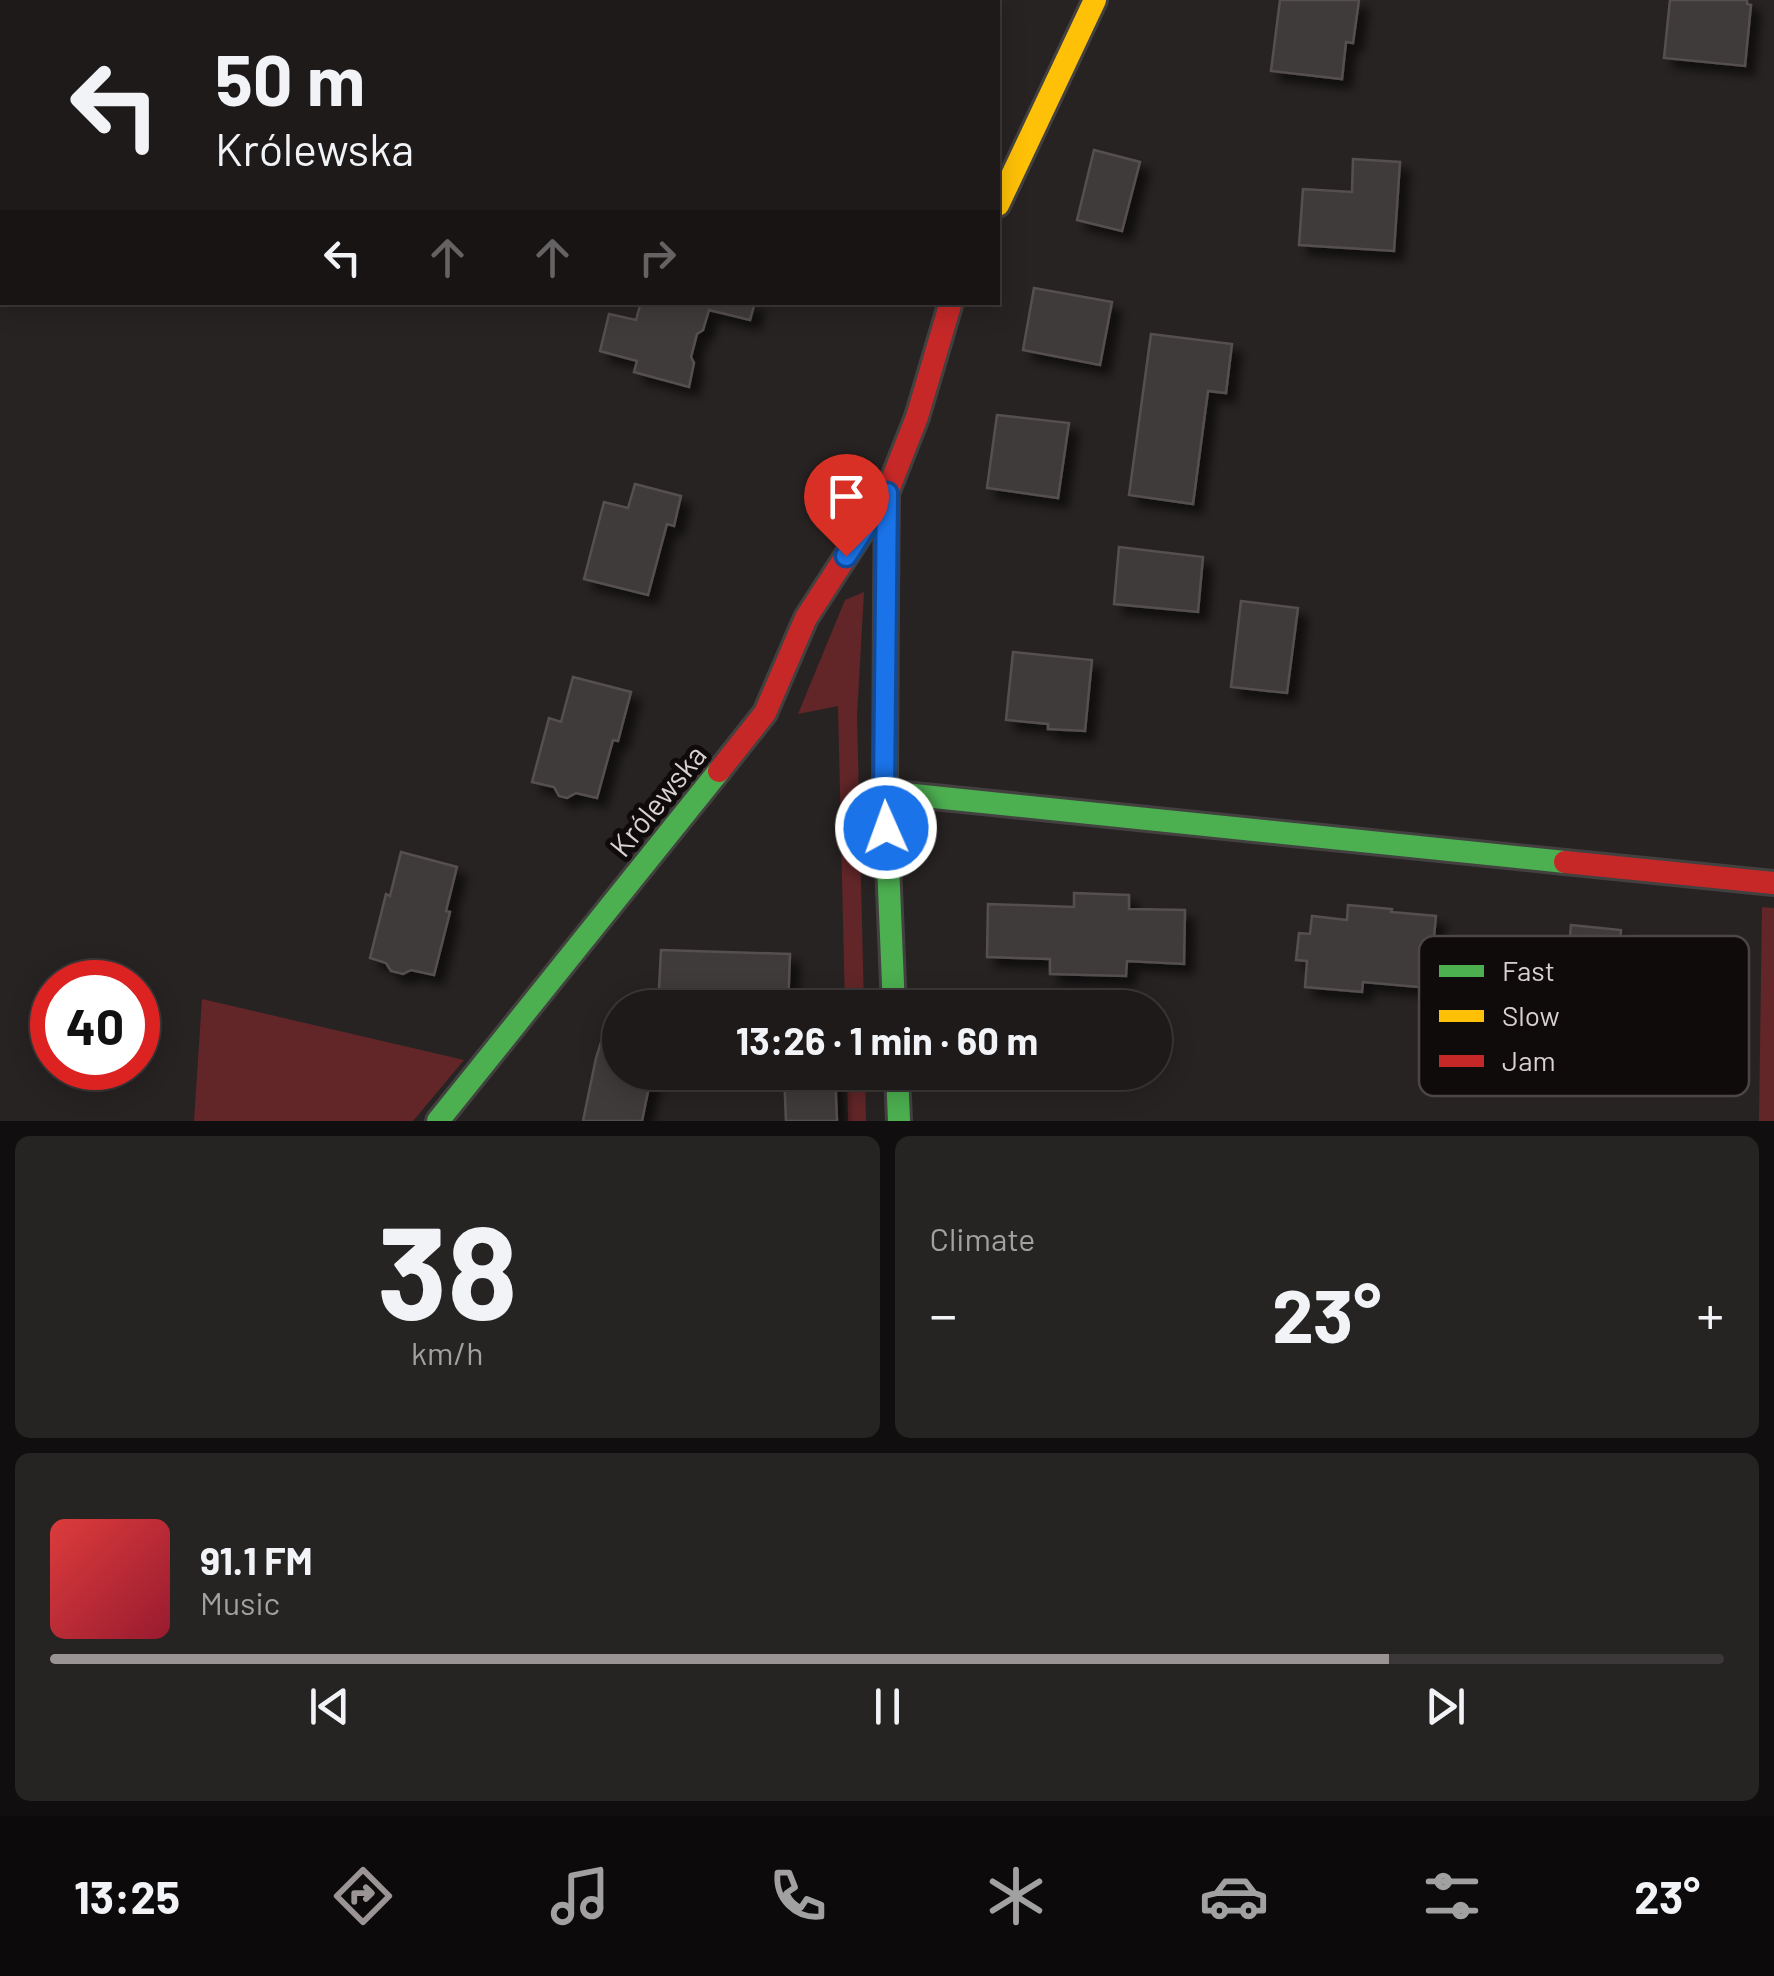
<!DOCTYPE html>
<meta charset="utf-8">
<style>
body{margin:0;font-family:Barlow,sans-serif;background:#262323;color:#f1f3f6;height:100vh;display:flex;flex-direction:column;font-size:38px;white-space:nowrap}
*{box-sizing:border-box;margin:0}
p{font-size:32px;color:#a1a1a2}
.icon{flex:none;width:55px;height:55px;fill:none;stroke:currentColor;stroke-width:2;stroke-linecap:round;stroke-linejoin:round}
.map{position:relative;height:1121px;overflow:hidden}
.side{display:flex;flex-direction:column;gap:15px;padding:15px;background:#100e0e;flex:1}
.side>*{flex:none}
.banner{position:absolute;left:0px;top:0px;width:1000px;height:305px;box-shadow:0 5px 25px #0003,0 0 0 2px #3c3839;background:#1e1a1a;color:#f1f3f6;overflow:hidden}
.speed{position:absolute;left:30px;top:960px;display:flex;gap:20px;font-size:50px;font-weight:700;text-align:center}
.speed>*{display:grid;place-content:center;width:130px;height:130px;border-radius:50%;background:#1e1a1a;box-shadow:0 5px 25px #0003,0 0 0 2px #3c3839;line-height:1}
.speed .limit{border:15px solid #d22;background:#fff;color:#111}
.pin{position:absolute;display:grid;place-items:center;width:85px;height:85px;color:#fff;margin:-102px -42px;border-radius:50% 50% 50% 0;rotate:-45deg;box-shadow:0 0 10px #0007}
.pin .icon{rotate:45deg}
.me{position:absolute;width:110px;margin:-55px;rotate:358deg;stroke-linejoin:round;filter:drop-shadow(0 0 8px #0008)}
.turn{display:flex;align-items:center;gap:35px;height:210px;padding:0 50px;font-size:45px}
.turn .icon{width:130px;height:130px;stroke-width:2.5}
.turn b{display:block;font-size:70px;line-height:85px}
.lanes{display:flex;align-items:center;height:95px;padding:0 50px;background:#0003;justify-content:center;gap:50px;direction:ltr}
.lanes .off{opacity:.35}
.big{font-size:75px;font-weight:700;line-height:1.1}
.side .tile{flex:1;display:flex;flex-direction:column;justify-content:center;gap:15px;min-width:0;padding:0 35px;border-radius:15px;background:#262323}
.side .dial{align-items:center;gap:0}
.dial b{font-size:130px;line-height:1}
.song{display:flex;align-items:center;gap:30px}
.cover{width:120px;height:120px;border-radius:15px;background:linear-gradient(135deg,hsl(0 70% 55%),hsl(350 70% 35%))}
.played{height:10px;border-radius:5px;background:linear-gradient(90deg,#9b9494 80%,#3c3839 80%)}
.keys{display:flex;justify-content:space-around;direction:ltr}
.heat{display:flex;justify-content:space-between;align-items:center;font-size:55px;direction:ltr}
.side .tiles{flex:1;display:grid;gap:15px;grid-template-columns:1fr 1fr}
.tile:last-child{grid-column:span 2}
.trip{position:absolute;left:602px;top:990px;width:570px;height:100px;border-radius:50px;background:#1e1a1a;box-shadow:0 5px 25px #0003,0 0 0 2px #3c3839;font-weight:700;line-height:100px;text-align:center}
.tabs{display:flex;height:160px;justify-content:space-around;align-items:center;background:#0c0a0a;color:#a1a1a2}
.tabs .icon{width:70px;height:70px}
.tabs .on{color:#9b9494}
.tabs b{font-size:45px;color:#f1f3f6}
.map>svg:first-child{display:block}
.grass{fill:#622628}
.building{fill:#3f3a3a;stroke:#555050;stroke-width:2.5;filter:url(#shadow)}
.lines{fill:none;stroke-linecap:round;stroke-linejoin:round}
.fast-casing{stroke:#434040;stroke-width:28}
.slow-casing{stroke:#434040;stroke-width:28}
.jam-casing{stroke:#434040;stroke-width:28}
.fast{stroke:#4caf50;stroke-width:22}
.slow{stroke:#ffc107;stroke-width:22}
.jam{stroke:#c62828;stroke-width:22}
.route-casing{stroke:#114b97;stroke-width:25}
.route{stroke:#1a73e8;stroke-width:18}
.labels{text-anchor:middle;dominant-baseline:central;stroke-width:10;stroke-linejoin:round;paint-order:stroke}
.street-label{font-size:30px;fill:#d9d1d1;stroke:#100b0b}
.key{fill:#100b0b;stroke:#4c4646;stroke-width:2.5}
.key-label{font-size:28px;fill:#d9d1d1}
</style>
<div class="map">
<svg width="1774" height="1121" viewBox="0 0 1774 1121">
<defs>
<filter id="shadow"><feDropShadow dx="9" dy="9" stdDeviation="5" flood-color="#0009"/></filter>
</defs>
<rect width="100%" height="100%" fill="#282323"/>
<!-- grass -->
<g class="grass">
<polygon points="864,592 857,715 864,1007 845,1007 838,706 798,714 845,600"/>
<polygon points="1762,907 1774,908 1774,1121 1759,1121"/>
<polygon points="202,999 464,1060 413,1121 194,1121"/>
<polygon points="847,1073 865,1073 866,1121 848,1121"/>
</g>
<!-- building -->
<g class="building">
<polygon points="340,0 430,0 429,2 339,2"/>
<polygon points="430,0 519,0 519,2 429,2"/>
<polygon points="735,0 805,0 804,2 734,2"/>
<polygon points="1280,0 1359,0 1353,43 1346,42 1342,79 1271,71"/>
<polygon points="1670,0 1747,0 1747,4 1751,5 1745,66 1664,58"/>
<polygon points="1094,150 1140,162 1122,231 1077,220"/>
<polygon points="1353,159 1400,162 1394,251 1299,245 1303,189 1352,192"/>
<polygon points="1034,288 1112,302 1100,365 1023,350"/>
<polygon points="641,302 755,302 750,320 709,310 703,330 697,334 691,357 694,363 689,387 634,372 637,361 600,351 609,314 636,320"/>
<polygon points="1151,334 1232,344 1226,393 1208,391 1193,504 1129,495"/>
<polygon points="997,415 1069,423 1058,498 987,488"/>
<polygon points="635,484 681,496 674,526 667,524 648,595 584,579 604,502 628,508"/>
<polygon points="1119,547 1203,557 1198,612 1114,604"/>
<polygon points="1241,601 1298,608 1287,693 1231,687"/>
<polygon points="1013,652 1092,660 1085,731 1048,729 1048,724 1006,720"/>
<polygon points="573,677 631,692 618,741 613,740 597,798 576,793 567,798 559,796 554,787 532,782 549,718 561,722"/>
<polygon points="401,852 457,867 446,911 450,912 434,975 411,970 403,974 391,971 386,963 370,958 386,894 390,896"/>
<polygon points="1074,893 1129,895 1129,909 1185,910 1184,964 1127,961 1126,976 1050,974 1050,959 987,957 988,904 1074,907"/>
<polygon points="1348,905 1392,909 1391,912 1436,916 1429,988 1363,982 1362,992 1305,987 1307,961 1296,960 1299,933 1310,934 1312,916 1347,920"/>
<polygon points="1571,925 1621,930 1619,955 1649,958 1650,947 1696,951 1687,1041 1643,1037 1644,1019 1586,1014 1587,1000 1552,997 1555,968 1567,970"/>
<polygon points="661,950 790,954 788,1008 658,1008"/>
<polygon points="605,1030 620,1032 620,1072 652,1072 642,1121 583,1121 596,1058"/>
<polygon points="784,1072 835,1072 837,1121 786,1121"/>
</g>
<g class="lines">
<defs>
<g id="fast">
<polyline points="886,598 885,792 894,1008"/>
<polyline points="885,792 1565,862"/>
<polyline points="897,1072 899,1121"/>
<polyline points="438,1121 719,771"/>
</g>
<polyline id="slow" points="998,205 1095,0"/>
<g id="jam">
<polyline points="886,598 887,493 917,417 951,302"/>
<polyline points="719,771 765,713 806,618 887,493"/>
<polyline points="1565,862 1774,883"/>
</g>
</defs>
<!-- fast casing -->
<use href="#fast" class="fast-casing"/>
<!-- slow casing -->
<use href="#slow" class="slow-casing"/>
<!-- jam casing -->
<use href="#jam" class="jam-casing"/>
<!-- fast -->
<use href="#fast" class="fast"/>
<!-- slow -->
<use href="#slow" class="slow"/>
<!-- jam -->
<use href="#jam" class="jam"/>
</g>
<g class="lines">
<defs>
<polyline id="route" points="846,556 887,493 884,792 886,828"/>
</defs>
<!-- route casing -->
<use href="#route" class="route-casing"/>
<!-- route -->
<use href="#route" class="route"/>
</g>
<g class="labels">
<!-- street labels -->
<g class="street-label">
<text transform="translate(657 800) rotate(-51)">Królewska</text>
</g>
</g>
<!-- legend -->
<rect x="1419" y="936" width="330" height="160" rx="15" class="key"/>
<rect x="1439" y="965" width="45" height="12" fill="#4caf50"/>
<rect x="1439" y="1010" width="45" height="12" fill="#ffc107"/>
<rect x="1439" y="1055" width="45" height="12" fill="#c62828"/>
<g class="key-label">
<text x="1502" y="981">Fast</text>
<text x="1502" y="1026">Slow</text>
<text x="1502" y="1071">Jam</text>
</g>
</svg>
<div class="speed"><div class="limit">40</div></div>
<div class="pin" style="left:846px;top:556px;background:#d93025"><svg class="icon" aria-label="arrive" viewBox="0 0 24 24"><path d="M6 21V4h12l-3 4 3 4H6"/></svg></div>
<svg class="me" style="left:886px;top:828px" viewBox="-20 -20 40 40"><circle r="17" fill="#1a73e8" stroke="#fff" stroke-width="3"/><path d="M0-11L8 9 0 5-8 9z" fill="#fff"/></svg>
<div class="trip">13:26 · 1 min · 60 m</div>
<div class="banner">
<div class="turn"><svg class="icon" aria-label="left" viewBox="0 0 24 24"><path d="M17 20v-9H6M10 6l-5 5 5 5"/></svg><div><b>50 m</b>Królewska</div></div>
<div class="lanes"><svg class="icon" aria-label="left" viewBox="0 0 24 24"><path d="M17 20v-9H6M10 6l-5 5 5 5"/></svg><svg class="icon off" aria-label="ahead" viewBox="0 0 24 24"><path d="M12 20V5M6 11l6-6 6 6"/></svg><svg class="icon off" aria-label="ahead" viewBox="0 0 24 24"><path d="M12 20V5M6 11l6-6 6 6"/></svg><svg class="icon off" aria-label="right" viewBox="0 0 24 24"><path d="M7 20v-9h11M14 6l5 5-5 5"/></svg></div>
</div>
</div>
<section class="side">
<div class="tiles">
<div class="tile dial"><b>38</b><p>km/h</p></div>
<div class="tile"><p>Climate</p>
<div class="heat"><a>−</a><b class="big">23°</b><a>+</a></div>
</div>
<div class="tile">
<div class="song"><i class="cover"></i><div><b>91.1 FM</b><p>Music</p></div></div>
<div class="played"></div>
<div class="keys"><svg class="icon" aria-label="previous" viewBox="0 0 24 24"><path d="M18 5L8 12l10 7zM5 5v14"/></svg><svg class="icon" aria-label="pause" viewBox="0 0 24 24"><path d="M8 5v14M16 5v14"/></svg><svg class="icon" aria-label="next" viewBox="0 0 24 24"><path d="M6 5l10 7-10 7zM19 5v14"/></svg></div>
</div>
</div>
</section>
<nav class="tabs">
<b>13:25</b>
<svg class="icon on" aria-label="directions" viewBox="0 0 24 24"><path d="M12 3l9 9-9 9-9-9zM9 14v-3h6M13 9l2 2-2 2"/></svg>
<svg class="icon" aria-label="music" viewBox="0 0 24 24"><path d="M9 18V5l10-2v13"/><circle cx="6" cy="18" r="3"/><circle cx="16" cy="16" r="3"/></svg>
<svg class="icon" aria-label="phone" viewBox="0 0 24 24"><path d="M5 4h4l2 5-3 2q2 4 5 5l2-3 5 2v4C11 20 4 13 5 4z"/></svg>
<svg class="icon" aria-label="climate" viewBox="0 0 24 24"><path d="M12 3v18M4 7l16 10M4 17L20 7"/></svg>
<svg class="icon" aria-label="car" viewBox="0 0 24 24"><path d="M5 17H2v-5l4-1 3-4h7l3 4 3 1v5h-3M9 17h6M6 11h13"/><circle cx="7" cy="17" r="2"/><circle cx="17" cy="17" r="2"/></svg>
<svg class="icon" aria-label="filters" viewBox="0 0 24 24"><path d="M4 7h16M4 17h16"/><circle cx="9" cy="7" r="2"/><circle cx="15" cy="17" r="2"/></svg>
<b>23°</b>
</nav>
